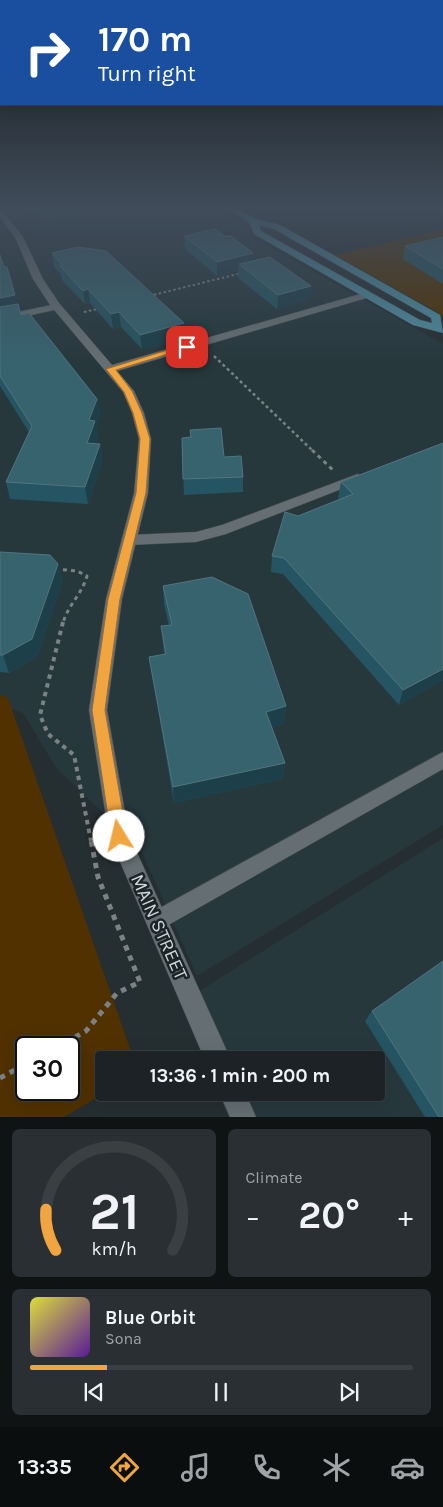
<!DOCTYPE html>
<meta charset="utf-8">
<style>
body{margin:0;font-family:Karla,sans-serif;background:#292f32;color:#f1f3f6;height:100vh;display:flex;flex-direction:column;font-size:19px;white-space:nowrap}
*{box-sizing:border-box;margin:0}
p{font-size:16px;color:#a0a4a7}
.icon{flex:none;width:28px;height:28px;fill:none;stroke:currentColor;stroke-width:2;stroke-linecap:round;stroke-linejoin:round}
.map{position:relative;height:1117px;overflow:hidden}
.sheet{display:flex;flex-direction:column;gap:12px;padding:12px;background:#0f1314;flex:1}
.sheet>*{flex:none}
.guide{position:absolute;left:0px;top:0px;width:444px;height:105px;box-shadow:0 5px 20px #0002,0 0 0 1px #3a3f42;background:#1a4fa0;color:#fff;overflow:hidden}
.speed{position:absolute;left:15px;top:1036px;display:flex;gap:10px;font-size:25px;font-weight:700;text-align:center}
.speed>*{display:grid;place-content:center;width:65px;height:65px;border-radius:50%;background:#1c2225;box-shadow:0 5px 20px #0002,0 0 0 1px #3a3f42;line-height:1}
.speed .limit{border:2px solid #111;border-radius:8px;background:#fff;color:#111}
.pin{position:absolute;display:grid;place-items:center;width:42px;height:42px;color:#fff;margin:-21px;border-radius:10px;box-shadow:0 2px 8px #0006}
.me{position:absolute;width:55px;margin:-28px;rotate:351deg;stroke-linejoin:round;filter:drop-shadow(0 0 4px #0008)}
.turn{display:flex;align-items:center;gap:18px;height:105px;padding:0 15px;font-size:22px}
.turn .icon{width:65px;height:65px;stroke-width:2.5}
.turn b{display:block;font-size:35px;line-height:42px}
.big{font-size:38px;font-weight:700;line-height:1.1}
.sheet .card{flex:1;display:flex;flex-direction:column;justify-content:center;gap:8px;min-width:0;padding:0 18px;border-radius:8px;background:#292f32}
.sheet .dial{align-items:center;gap:0}
.dial svg{height:130px;overflow:visible;fill:none;stroke:#3a3f42;stroke-width:7;stroke-linecap:round;text-anchor:middle}
.dial text{fill:#f1f3f6;stroke:none}
.song{display:flex;align-items:center;gap:15px}
.cover{width:60px;height:60px;border-radius:8px;background:linear-gradient(135deg,hsl(60 70% 55%),hsl(270 70% 35%))}
.played{height:5px;border-radius:2px;background:linear-gradient(90deg,#f1a540 20%,#3a3f42 20%)}
.keys{display:flex;justify-content:space-around;direction:ltr}
.heat{display:flex;justify-content:space-between;align-items:center;font-size:28px;direction:ltr}
.sheet .tiles{flex:1;display:grid;gap:12px;grid-template-columns:1fr 1fr}
.card:last-child{grid-column:span 2}
.trip{position:absolute;left:95px;top:1051px;width:290px;height:50px;border-radius:5px;background:#1c2225;box-shadow:0 5px 20px #0002,0 0 0 1px #3a3f42;font-weight:700;line-height:50px;text-align:center}
.tabs{display:flex;height:80px;justify-content:space-around;align-items:center;background:#0b0e0f;color:#a0a4a7}
.tabs .icon{width:35px;height:35px}
.tabs .on{color:#f1a540}
.tabs b{font-size:22px;color:#f1f3f6}
.map>svg:first-child{display:block}
.built{fill:#27383d}
.green{fill:#513100;fill-rule:evenodd}
.lines{fill:none;stroke-linecap:round;stroke-linejoin:round}
.lane-casing{stroke:#454c4f;stroke-width:1}
.street-casing{stroke:#454c4f;stroke-width:1}
.primary-casing{stroke:#454c4f;stroke-width:1}
.path-far4{stroke:#7b8285;stroke-width:2;stroke-dasharray:2.5 2.5;stroke-linecap:butt}
.path-far3{stroke:#7b8285;stroke-width:2.5;stroke-dasharray:3 3;stroke-linecap:butt}
.path-far2{stroke:#7b8285;stroke-width:3;stroke-dasharray:4 4;stroke-linecap:butt}
.path-far1{stroke:#7b8285;stroke-width:4;stroke-dasharray:4.5 4.5;stroke-linecap:butt}
.path{stroke:#7b8285;stroke-width:5;stroke-dasharray:5.5 5.5;stroke-linecap:butt}
.lane{fill:#656f73;fill-rule:evenodd}
.street{fill:#656f73;fill-rule:evenodd}
.primary{fill:#4c8d9e;fill-rule:evenodd}
.wall{fill:#255562}
.shaded-wall{fill:#1d3f49}
.building{fill:#37636f;stroke:#50757f}
.route{fill:#f1a540;stroke:#9d6b2a}
.labels{text-anchor:middle;dominant-baseline:central;stroke-width:5;stroke-linejoin:round;paint-order:stroke}
.street-label{font-size:19px;fill:#d1d7d9;stroke:#1b2427}
</style>
<div class="map">
<svg width="443" height="1117" viewBox="0 0 443 1117">
<rect width="100%" height="100%" fill="#252e31"/>
<!-- built -->
<g class="built">
<polygon points="0,208 219,208 236,218 255,239 443,344 443,825 197,976 140,848 57,769 23,713 0,705"/>
<polygon points="443,838 443,1117 243,1117 232,1093 376,1092 376,1060 218,1060 190,997"/>
</g>
<!-- green -->
<g class="green">
<polygon points="443,229 443,319 439,313 335,255"/>
<path d="M 0,695 L 8,698 L 134,1060 L 104,1060 L 105,1093 L 64,1117 L 0,1117 ZM 26,1048 L 69,1048 L 69,1090 L 26,1090 Z"/>
</g>
<g class="lines">
<defs>
<g id="lane">
<polygon points="56,304 61,307 59,309 0,322 0,316"/>
<polygon points="358,474 364,478 362,481 226,534 196,542 129,545 124,543 122,540 124,537 129,535 196,532 222,525"/>
<polygon points="443,752 443,769 163,928 156,931 149,928 146,921 149,914"/>
</g>
<g id="street">
<polygon points="0,211 3,211 23,237 43,279 59,303 112,365 364,293 367,292 372,295 370,297 117,371 134,391 144,413 151,439 148,493 122,599 107,710 129,835 231,1060 205,1060 109,836 89,710 106,599 134,493 139,439 132,413 123,392 50,305 33,279 15,237 0,218"/>
<polygon points="219,1092 245,1092 256,1117 230,1117"/>
</g>
<path id="primary" d="M 226,208 L 235,208 L 256,219 L 280,225 L 440,315 L 443,333 L 413,325 L 254,234 L 249,222 ZM 259,225 L 274,229 L 431,318 L 432,323 L 420,320 L 261,231 Z"/>
</defs>
<!-- lane casing -->
<use href="#lane" class="lane-casing"/>
<!-- street casing -->
<use href="#street" class="street-casing"/>
<!-- primary casing -->
<use href="#primary" class="primary-casing"/>
<!-- path-far4 -->
<g class="path-far4">
<polyline points="149,296 242,273"/>
<polyline points="84,312 97,309"/>
</g>
<!-- path-far3 -->
<polyline class="path-far3" points="214,356 313,451"/>
<!-- path-far2 -->
<g class="path-far2">
<polyline points="312,450 334,471"/>
<path d="M 55,569 L 77,571 L 87,576 C 82,594 68,605 63,623"/>
</g>
<!-- path-far1 -->
<polyline class="path-far1" points="63,622 40,715 48,734 74,755 91,841"/>
<!-- path -->
<g class="path">
<polyline points="56,1048 86,1031 117,993 140,982 98,877 91,840"/>
<polyline points="0,1078 26,1064"/>
</g>
<!-- lane -->
<use href="#lane" class="lane"/>
<!-- street -->
<use href="#street" class="street"/>
<!-- primary -->
<use href="#primary" class="primary"/>
</g>
<!-- wall -->
<g class="wall">
<polygon points="23,208 121,208 54,221"/>
<polygon points="432,208 443,208 443,213"/>
<polygon points="184,236 226,237 253,253 253,261 311,286 310,299 277,309 238,278 238,270 217,276 185,249"/>
<polygon points="443,237 443,284 403,259 405,246"/>
<polygon points="52,253 185,338 142,349 121,327 113,329 90,303 85,304 62,280 61,274 54,267"/>
<polygon points="0,255 4,267 21,315 97,399 100,415 96,425 98,437 95,444 100,444 102,461 88,504 10,499 6,482 29,432 0,386"/>
<polygon points="182,438 224,457 243,477 243,492 184,495"/>
<polygon points="443,443 443,680 399,705 283,574 271,572 272,556 298,516 340,499 338,498 341,482"/>
<polygon points="0,552 58,564 62,582 37,657 9,673 0,672"/>
<polygon points="163,586 286,706 284,724 272,727 285,763 282,779 174,803 152,675 149,657 164,654 161,626 169,626 164,604"/>
<polygon points="372,1011 443,1117 425,1117 365,1021"/>
</g>
<!-- shaded-wall -->
<g class="shaded-wall">
<polygon points="60,208 121,208 54,221 52,209"/>
<polygon points="253,253 253,266 239,264 238,270 217,276 217,262"/>
<polygon points="311,286 310,299 277,309 278,295"/>
<polygon points="88,289 90,303 85,304 83,291"/>
<polygon points="15,295 18,310 0,314 0,298"/>
<polygon points="119,312 121,327 113,329 111,314"/>
<polygon points="184,323 185,338 142,349 140,335"/>
<polygon points="97,399 100,415 96,425 98,437 90,460 87,443 89,420"/>
<polygon points="100,444 102,461 88,504 85,487"/>
<polygon points="58,564 62,582 37,657 9,673 3,655"/>
<polygon points="443,669 443,680 399,705 403,690"/>
<polygon points="286,706 284,724 264,729 266,712"/>
<polygon points="285,763 282,779 174,803 173,787"/>
</g>
<!-- building -->
<g class="building">
<polygon points="48,208 60,208 52,209"/>
<polygon points="215,229 226,237 231,236 253,253 217,262 184,236"/>
<polygon points="443,237 443,269 405,246"/>
<polygon points="78,247 106,251 184,323 140,335 119,312 111,314 88,289 83,291 60,266 63,266 52,253"/>
<polygon points="0,255 4,267 7,267 15,295 0,298"/>
<polygon points="270,257 311,286 278,295 239,264"/>
<polygon points="18,304 21,315 29,313 97,399 89,420 95,421 87,443 100,444 85,487 6,482 32,426 0,376 0,307"/>
<polygon points="221,428 224,457 241,456 243,477 183,479 182,438 191,437 190,430"/>
<polygon points="443,443 443,669 403,690 284,558 272,556 285,512 298,516 353,494 341,482"/>
<polygon points="0,552 50,555 58,564 32,639 3,655 0,655"/>
<polygon points="212,577 248,594 286,706 266,712 285,763 173,787 149,657 166,654 161,626 172,625 163,586"/>
<polygon points="443,961 443,1117 439,1117 372,1011"/>
</g>
<!-- sky -->
<linearGradient id="sky" x2="0" y2="1"><stop stop-color="#14191b"/><stop offset="0.57" stop-color="#404c5a"/><stop offset="1" stop-color="#404c5a" stop-opacity="0"/></linearGradient>
<rect width="443" height="364" fill="url(#sky)"/>
<!-- route -->
<polygon class="route" points="184,345 191,347 116,370 132,391 142,413 150,439 146,493 120,599 105,710 127,836 124,841 119,843 113,841 111,836 92,710 108,599 136,493 140,439 133,413 124,392 106,369"/>
<g class="labels">
<!-- street labels -->
<g class="street-label">
<text transform="translate(159 927) rotate(66)">MAIN STREET</text>
</g>
</g>
</svg>
<div class="speed"><div class="limit">30</div></div>
<div class="pin" style="left:187px;top:347px;background:#d93025"><svg class="icon" aria-label="arrive" viewBox="0 0 24 24"><path d="M6 21V4h12l-3 4 3 4H6"/></svg></div>
<svg class="me" style="left:119px;top:836px" viewBox="-20 -20 40 40"><circle r="19" fill="#fff"/><path d="M0-13L10 11 0 6-10 11z" fill="#f1a540"/></svg>
<div class="trip">13:36 · 1 min · 200 m</div>
<div class="guide">
<div class="turn"><svg class="icon" aria-label="right" viewBox="0 0 24 24"><path d="M7 20v-9h11M14 6l5 5-5 5"/></svg><div><b>170 m</b>Turn right</div></div>
</div>
</div>
<section class="sheet">
<div class="tiles">
<div class="card dial"><svg viewBox="0 0 100 80">
<path d="M14 69A42 42 0 1 1 86 69"/>
<path d="M14 69A42 42 0 0 1 8 44" stroke="#f1a540"/>
<text x="50" y="56" font-size="32" font-weight="700">21</text>
<text x="50" y="72" font-size="11">km/h</text>
</svg></div>
<div class="card"><p>Climate</p>
<div class="heat"><a>−</a><b class="big">20°</b><a>+</a></div>
</div>
<div class="card">
<div class="song"><i class="cover"></i><div><b>Blue Orbit</b><p>Sona</p></div></div>
<div class="played"></div>
<div class="keys"><svg class="icon" aria-label="previous" viewBox="0 0 24 24"><path d="M18 5L8 12l10 7zM5 5v14"/></svg><svg class="icon" aria-label="pause" viewBox="0 0 24 24"><path d="M8 5v14M16 5v14"/></svg><svg class="icon" aria-label="next" viewBox="0 0 24 24"><path d="M6 5l10 7-10 7zM19 5v14"/></svg></div>
</div>
</div>
</section>
<nav class="tabs">
<b>13:35</b>
<svg class="icon on" aria-label="directions" viewBox="0 0 24 24"><path d="M12 3l9 9-9 9-9-9zM9 14v-3h6M13 9l2 2-2 2"/></svg>
<svg class="icon" aria-label="music" viewBox="0 0 24 24"><path d="M9 18V5l10-2v13"/><circle cx="6" cy="18" r="3"/><circle cx="16" cy="16" r="3"/></svg>
<svg class="icon" aria-label="phone" viewBox="0 0 24 24"><path d="M5 4h4l2 5-3 2q2 4 5 5l2-3 5 2v4C11 20 4 13 5 4z"/></svg>
<svg class="icon" aria-label="climate" viewBox="0 0 24 24"><path d="M12 3v18M4 7l16 10M4 17L20 7"/></svg>
<svg class="icon" aria-label="car" viewBox="0 0 24 24"><path d="M5 17H2v-5l4-1 3-4h7l3 4 3 1v5h-3M9 17h6M6 11h13"/><circle cx="7" cy="17" r="2"/><circle cx="17" cy="17" r="2"/></svg>
</nav>
